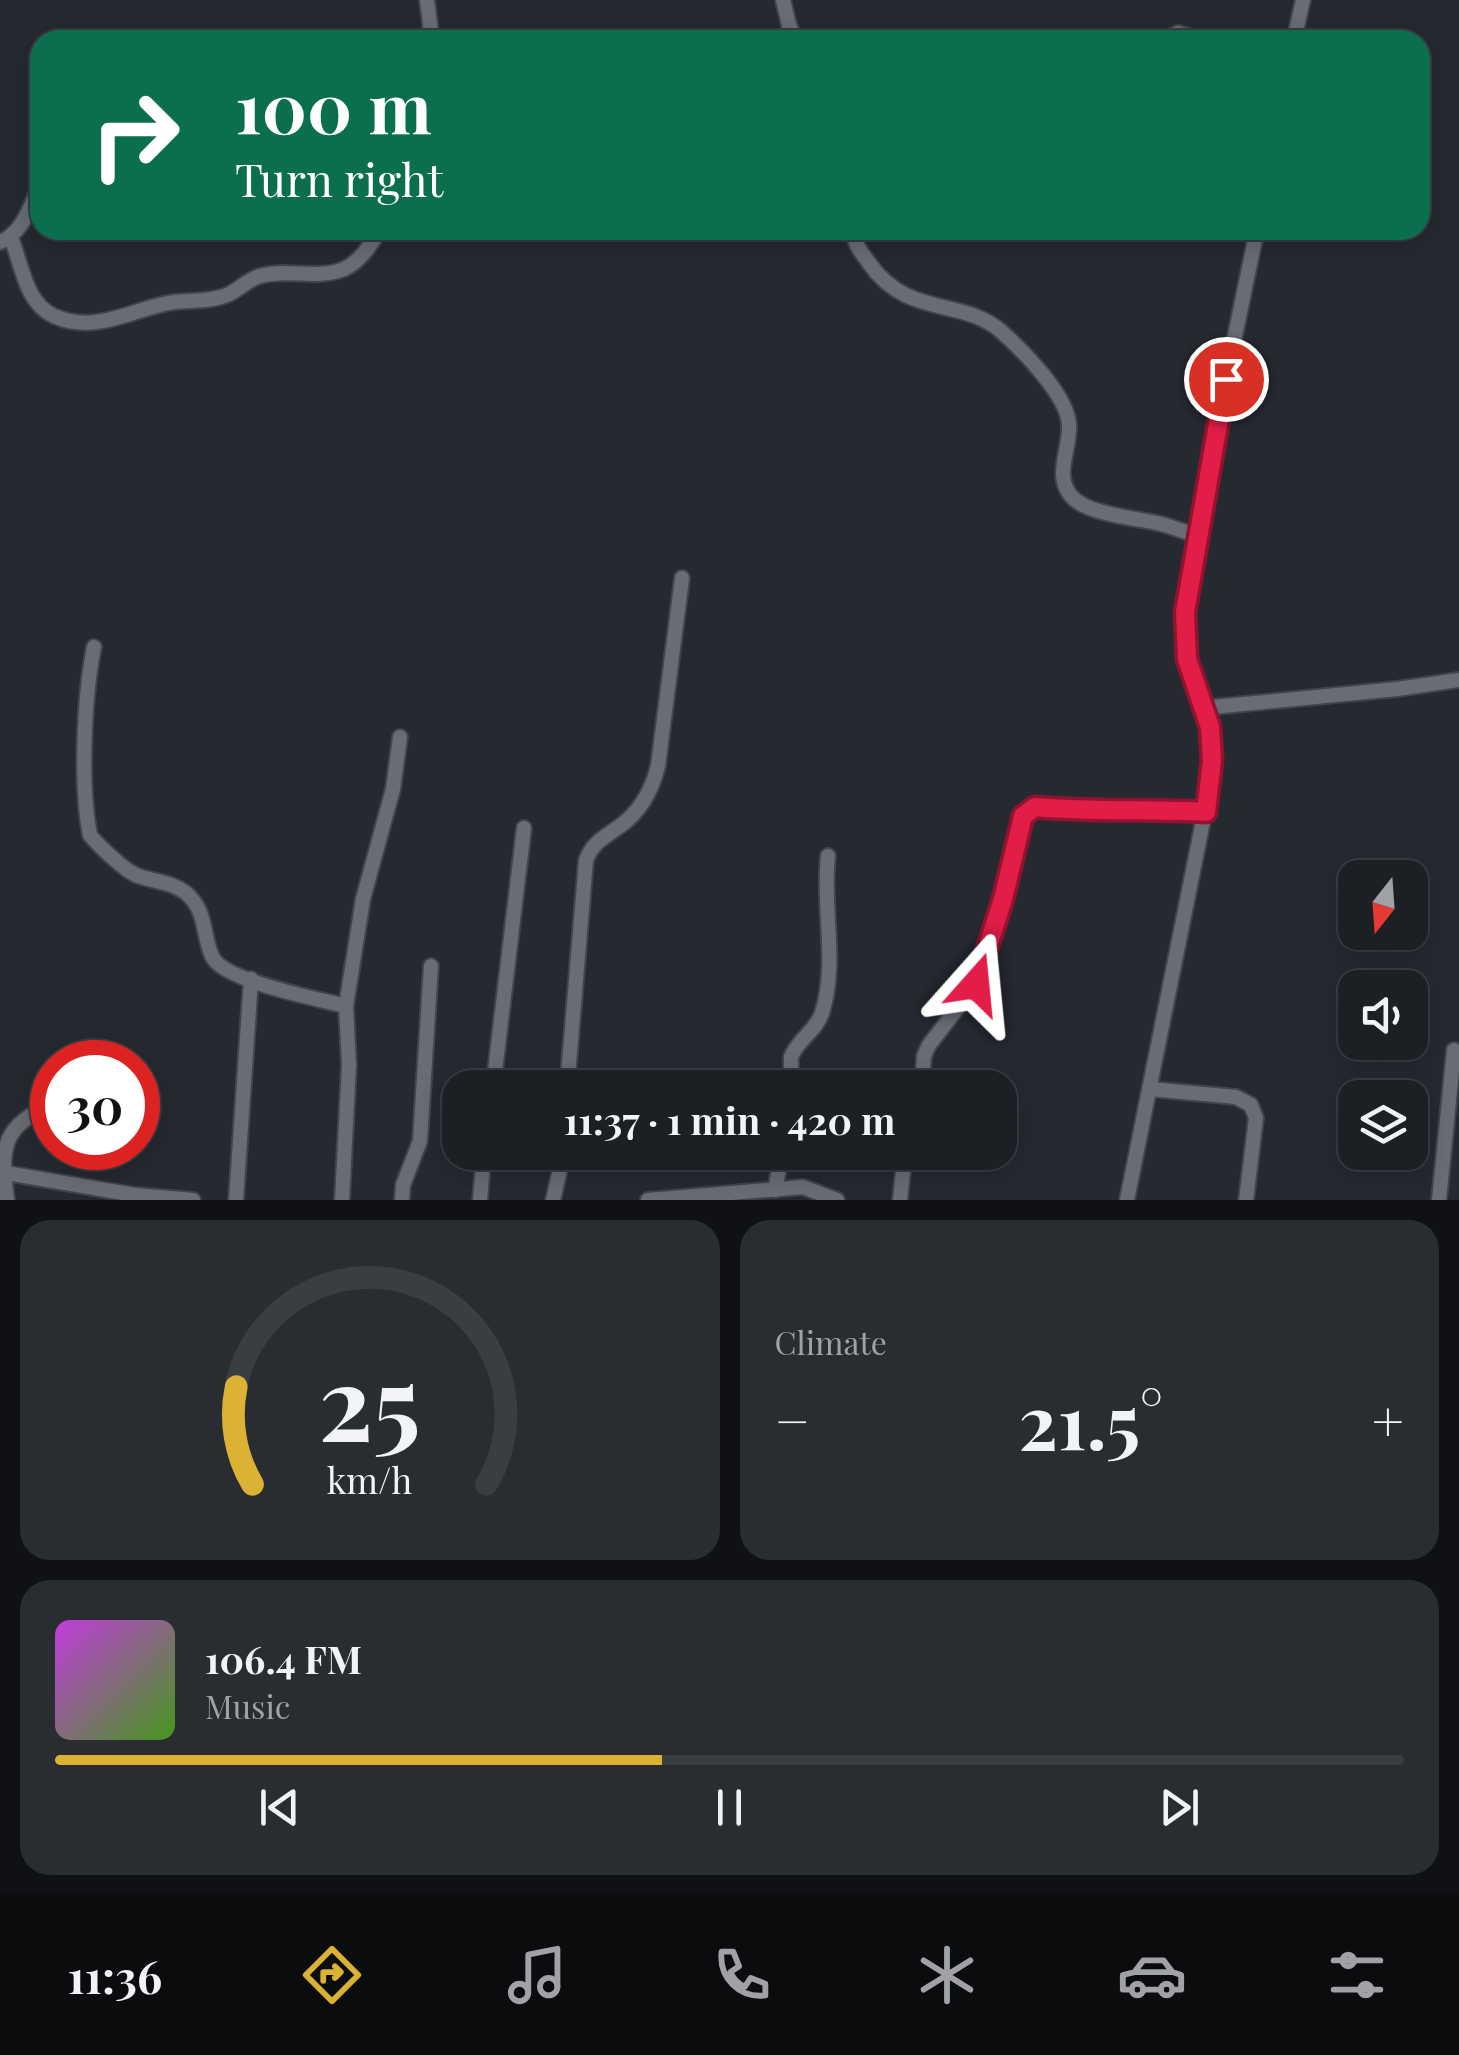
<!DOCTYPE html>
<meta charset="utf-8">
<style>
body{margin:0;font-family:"Playfair Display",serif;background:#292c31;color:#f1f3f6;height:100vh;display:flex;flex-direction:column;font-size:38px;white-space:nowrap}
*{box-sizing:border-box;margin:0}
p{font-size:32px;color:#a0a2a6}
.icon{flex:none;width:55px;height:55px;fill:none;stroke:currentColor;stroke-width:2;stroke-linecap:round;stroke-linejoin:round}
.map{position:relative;height:1200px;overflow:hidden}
.panel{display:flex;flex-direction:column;gap:20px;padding:20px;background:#0f1114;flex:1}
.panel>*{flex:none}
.guide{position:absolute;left:30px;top:30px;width:1400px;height:210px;border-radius:30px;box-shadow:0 5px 25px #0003,0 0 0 2px #3a3d41;background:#0b6e4f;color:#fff;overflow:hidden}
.needle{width:65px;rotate:197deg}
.controls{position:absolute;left:1338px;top:860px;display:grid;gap:20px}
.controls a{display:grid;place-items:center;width:90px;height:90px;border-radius:20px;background:#1c1f24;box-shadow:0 5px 25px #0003,0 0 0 2px #3a3d41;font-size:50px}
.speed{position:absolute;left:30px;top:1040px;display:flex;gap:20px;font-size:50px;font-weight:700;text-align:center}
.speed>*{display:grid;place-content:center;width:130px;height:130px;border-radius:50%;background:#1c1f24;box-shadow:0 5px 25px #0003,0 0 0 2px #3a3d41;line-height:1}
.speed .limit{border:15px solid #d22;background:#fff;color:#111}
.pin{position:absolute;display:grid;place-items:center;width:85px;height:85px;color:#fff;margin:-42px;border:5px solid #fff;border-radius:50%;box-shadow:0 2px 10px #0007}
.me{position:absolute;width:110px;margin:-55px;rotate:18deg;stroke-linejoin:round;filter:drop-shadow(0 0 8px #0008)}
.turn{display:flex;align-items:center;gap:35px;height:210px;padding:0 40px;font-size:45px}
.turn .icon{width:130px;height:130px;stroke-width:2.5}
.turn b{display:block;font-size:70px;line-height:85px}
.big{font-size:75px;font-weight:700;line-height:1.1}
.panel .card{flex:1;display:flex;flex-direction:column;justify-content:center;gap:15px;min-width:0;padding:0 35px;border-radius:30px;background:#292c31}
.panel .dial{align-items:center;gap:0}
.dial svg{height:260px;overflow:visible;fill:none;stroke:#3a3d41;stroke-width:7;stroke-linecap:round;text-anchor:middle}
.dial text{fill:#f1f3f6;stroke:none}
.song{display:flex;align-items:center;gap:30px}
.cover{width:120px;height:120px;border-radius:15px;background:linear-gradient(135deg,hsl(290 70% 55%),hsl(100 70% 35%))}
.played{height:10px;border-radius:5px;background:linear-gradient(90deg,#dbb233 45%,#3a3d41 45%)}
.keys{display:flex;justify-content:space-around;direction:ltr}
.heat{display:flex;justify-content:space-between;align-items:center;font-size:55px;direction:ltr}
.panel .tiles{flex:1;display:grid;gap:20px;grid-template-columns:1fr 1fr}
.card:last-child{grid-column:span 2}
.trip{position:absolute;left:442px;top:1070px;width:575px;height:100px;border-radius:30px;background:#1c1f24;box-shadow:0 5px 25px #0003,0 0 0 2px #3a3d41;font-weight:700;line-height:100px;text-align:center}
.tab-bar{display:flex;height:160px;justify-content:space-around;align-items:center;background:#0b0c0e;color:#a0a2a6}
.tab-bar .icon{width:70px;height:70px}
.tab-bar .active{color:#dbb233}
.tab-bar b{font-size:45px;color:#f1f3f6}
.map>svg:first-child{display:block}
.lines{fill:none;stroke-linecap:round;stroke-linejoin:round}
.minor-casing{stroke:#41454a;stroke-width:18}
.minor{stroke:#686d75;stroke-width:14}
.route-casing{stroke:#92132f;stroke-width:25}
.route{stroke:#e11d48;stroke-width:18}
</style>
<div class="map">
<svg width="1459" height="1200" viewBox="0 0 1459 1200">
<rect width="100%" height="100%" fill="#252930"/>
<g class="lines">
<defs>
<g id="minor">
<polyline points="427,0 432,40"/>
<polyline points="783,0 789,25 796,40"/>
<polyline points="1165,40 1178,33 1205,40"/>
<polyline points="1294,40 1303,0"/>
<path d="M 854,230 C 854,246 861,251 869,263 C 908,319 963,297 1002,332 C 1023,351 1067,395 1069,424 C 1071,449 1052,477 1073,498 C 1090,515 1138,518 1161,524 C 1173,527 1185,532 1197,536"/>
<path d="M 11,238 C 22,264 25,303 54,316 C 97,335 133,308 174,302 C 191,300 210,302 227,295 C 239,290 248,279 260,276 C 286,268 317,280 344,269 C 360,262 371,244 380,230"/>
<path d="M 0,242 C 22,234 31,206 40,185"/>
<path d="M 94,647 C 84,697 80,785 90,835 C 98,845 124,870 136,875 C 153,882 171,881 186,893 C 207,911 202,933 212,956 C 222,981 319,999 346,1006"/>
<polyline points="1203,708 1397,689 1459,680"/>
<polyline points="104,1062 110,1056"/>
<polyline points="493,1088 524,828"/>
<path d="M 567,1088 L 586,860 C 593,842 605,837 620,826 C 641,811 652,790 658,766 L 682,578"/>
<path d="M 791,1088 L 791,1057 C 798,1039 816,1031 822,1013 C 838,962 822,908 828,856"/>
<path d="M 922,1088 L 924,1056 L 929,1045 L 976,984 L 1003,899 L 1023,816 L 1035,807 C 1092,812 1148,809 1205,811"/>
<polyline points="1150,1089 1236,1097 1251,1105 1256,1118 1246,1200"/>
<polyline points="0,1172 135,1195 193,1200"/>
<polyline points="775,1190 782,1152"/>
<path d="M 7,1200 C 0,1149 2,1125 52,1105"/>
<polyline points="236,1200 251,979"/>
<polyline points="342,1200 349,1065 346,1006 363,899 393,789 400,737"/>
<polyline points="402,1200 403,1185 420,1141 431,966"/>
<polyline points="480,1200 484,1152"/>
<polyline points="553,1200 564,1152"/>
<polyline points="648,1200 803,1187 837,1200"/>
<polyline points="900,1200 905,1152"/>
<polyline points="1127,1200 1209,791 1210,727 1187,659 1185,612 1226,379 1257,230"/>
<polyline points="1439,1200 1454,1050"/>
</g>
</defs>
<!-- minor casing -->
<use href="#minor" class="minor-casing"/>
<!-- minor -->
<use href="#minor" class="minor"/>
</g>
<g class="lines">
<defs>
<path id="route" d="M 976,984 L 1003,899 L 1023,816 L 1035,807 C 1092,812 1148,809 1206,812 L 1212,760 L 1210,727 L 1187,659 L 1185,612 L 1226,379"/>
</defs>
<!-- route casing -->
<use href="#route" class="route-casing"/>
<!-- route -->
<use href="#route" class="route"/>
</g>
</svg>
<div class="controls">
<a><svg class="needle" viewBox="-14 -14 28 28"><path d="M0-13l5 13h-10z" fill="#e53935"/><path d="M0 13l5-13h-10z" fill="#a0a2a6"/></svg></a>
<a><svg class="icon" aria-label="sound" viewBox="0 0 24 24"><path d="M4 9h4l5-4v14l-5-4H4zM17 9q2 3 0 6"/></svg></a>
<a><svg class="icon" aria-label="layers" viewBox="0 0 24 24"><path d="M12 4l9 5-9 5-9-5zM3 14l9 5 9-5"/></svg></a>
</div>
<div class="speed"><div class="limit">30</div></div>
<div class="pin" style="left:1226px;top:379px;background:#d93025"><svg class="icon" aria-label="arrive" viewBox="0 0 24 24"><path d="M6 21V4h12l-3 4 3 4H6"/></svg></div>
<svg class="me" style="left:976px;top:984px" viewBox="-20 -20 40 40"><path d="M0-17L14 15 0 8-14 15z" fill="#e11d48" stroke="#fff" stroke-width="4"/></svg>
<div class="trip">11:37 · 1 min · 420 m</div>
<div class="guide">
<div class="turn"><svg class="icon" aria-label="right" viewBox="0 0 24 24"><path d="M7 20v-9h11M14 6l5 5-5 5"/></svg><div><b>100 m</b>Turn right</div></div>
</div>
</div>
<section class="panel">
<div class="tiles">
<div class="card dial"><svg viewBox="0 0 100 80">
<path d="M14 69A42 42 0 1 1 86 69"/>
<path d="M14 69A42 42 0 0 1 9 39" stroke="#dbb233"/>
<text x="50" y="56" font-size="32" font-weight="700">25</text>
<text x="50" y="72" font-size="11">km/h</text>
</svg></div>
<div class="card"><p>Climate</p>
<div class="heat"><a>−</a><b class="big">21.5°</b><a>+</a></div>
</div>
<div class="card">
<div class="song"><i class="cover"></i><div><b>106.4 FM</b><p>Music</p></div></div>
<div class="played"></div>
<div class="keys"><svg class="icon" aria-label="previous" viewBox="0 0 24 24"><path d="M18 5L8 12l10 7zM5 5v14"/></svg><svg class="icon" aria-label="pause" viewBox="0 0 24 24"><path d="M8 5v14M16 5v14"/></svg><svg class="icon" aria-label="next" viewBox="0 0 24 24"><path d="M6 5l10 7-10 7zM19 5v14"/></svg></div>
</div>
</div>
</section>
<nav class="tab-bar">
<b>11:36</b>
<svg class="icon active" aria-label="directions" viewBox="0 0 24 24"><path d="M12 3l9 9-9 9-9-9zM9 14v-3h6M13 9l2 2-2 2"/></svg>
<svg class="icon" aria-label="music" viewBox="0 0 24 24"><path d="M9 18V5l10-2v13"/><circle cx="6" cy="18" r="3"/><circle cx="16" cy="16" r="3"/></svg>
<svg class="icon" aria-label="phone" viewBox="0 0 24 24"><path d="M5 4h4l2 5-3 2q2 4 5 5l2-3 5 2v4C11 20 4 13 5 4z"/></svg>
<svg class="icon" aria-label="climate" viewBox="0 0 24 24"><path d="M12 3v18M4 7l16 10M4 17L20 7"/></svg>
<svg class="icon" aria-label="car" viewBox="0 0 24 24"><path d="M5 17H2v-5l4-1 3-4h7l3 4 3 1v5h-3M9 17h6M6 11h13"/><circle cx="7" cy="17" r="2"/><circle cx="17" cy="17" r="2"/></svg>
<svg class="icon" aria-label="filters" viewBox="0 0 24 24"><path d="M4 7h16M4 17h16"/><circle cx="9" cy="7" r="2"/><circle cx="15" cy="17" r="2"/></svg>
</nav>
